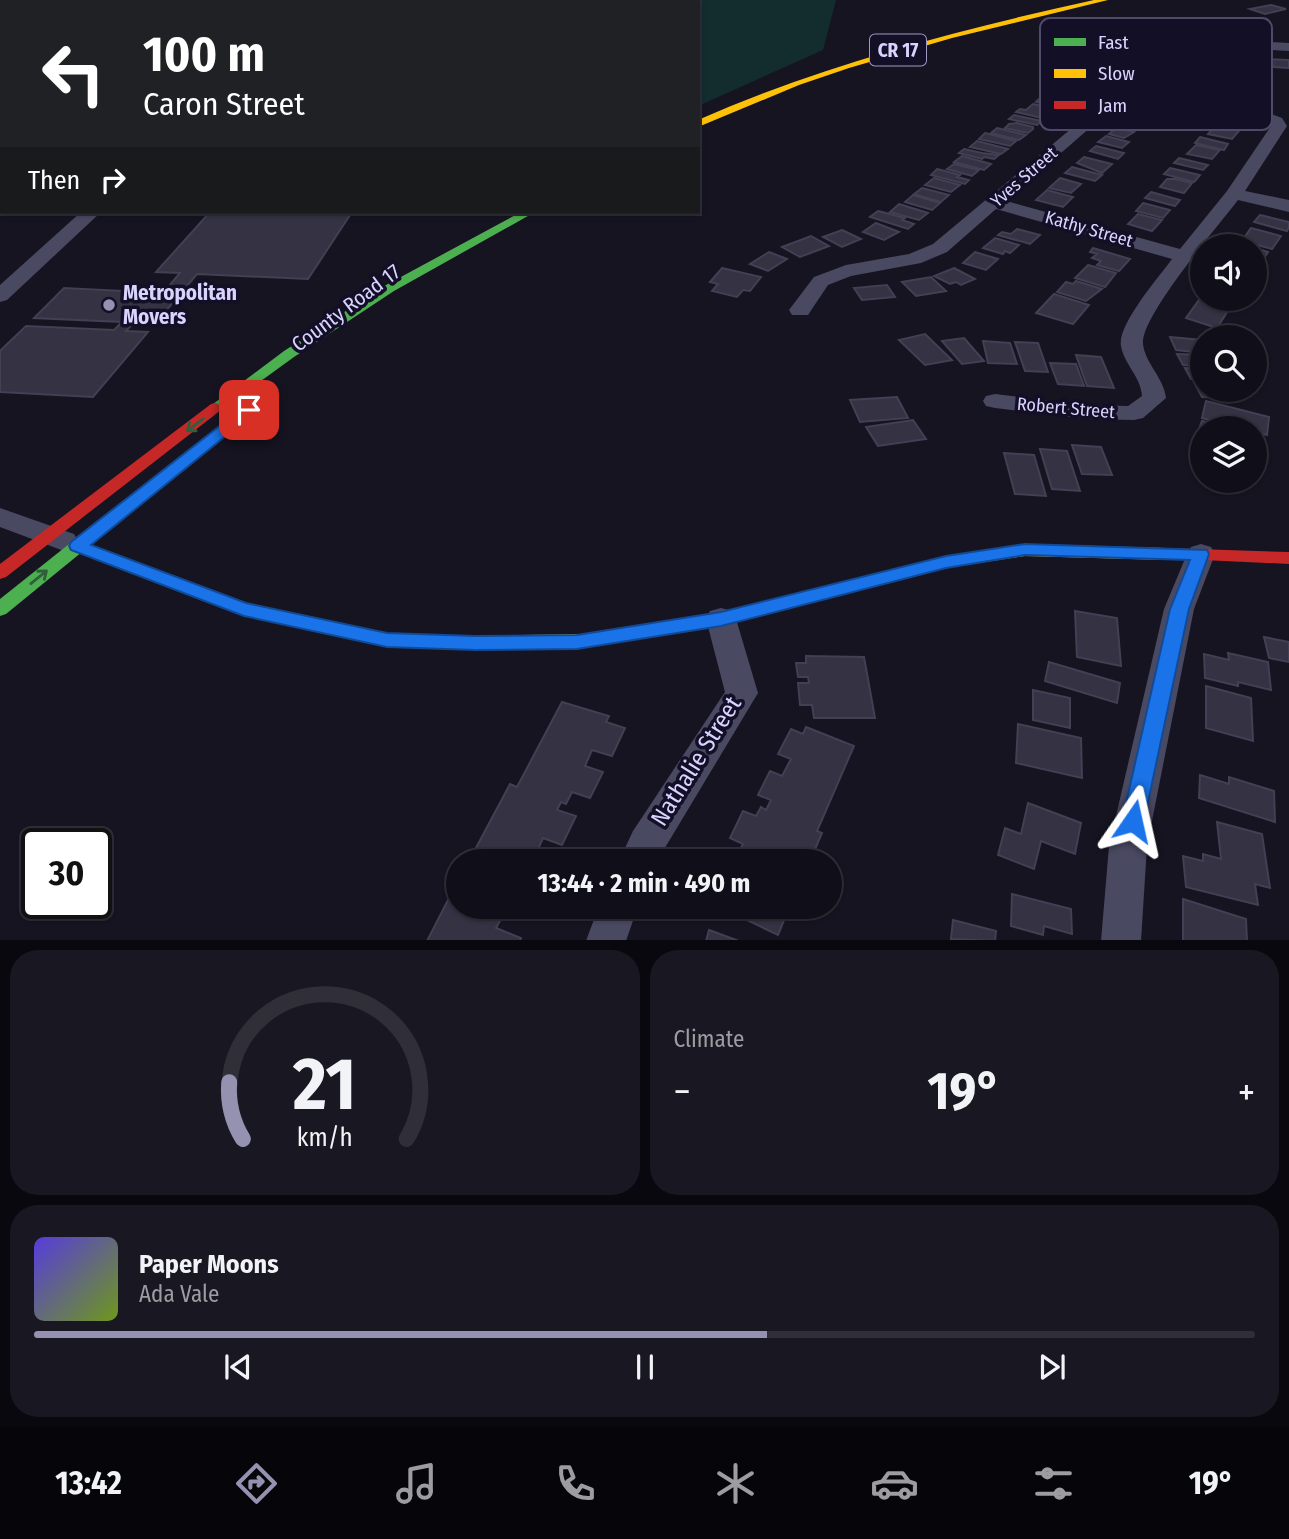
<!DOCTYPE html>
<meta charset="utf-8">
<style>
body{margin:0;font-family:"Fira Sans Condensed",sans-serif;background:#191822;color:#f1f3f6;height:100vh;display:flex;flex-direction:column;font-size:26px;white-space:nowrap}
*{box-sizing:border-box;margin:0}
p{font-size:23px;color:#9c9ca2}
.icon{flex:none;width:38px;height:38px;fill:none;stroke:currentColor;stroke-width:2;stroke-linecap:round;stroke-linejoin:round}
.map{position:relative;height:940px;overflow:hidden}
.side{display:flex;flex-direction:column;gap:10px;padding:10px;background:#09080e;flex:1}
.side>*{flex:none}
.hud{position:absolute;left:0px;top:0px;width:700px;height:214px;box-shadow:0 2px 5px #0004,0 0 0 2px #302f38;background:#202124;color:#fff;overflow:hidden}
.controls{position:absolute;left:1190px;top:234px;display:grid;gap:14px}
.controls a{display:grid;place-items:center;width:77px;height:77px;border-radius:50%;background:#100f19;box-shadow:0 2px 5px #0004,0 0 0 2px #302f38;font-size:35px}
.speed{position:absolute;left:21px;top:828px;display:flex;gap:14px;font-size:35px;font-weight:700;text-align:center}
.speed>*{display:grid;place-content:center;width:91px;height:91px;border-radius:50%;background:#100f19;box-shadow:0 2px 5px #0004,0 0 0 2px #302f38;line-height:1}
.speed .limit{border:4px solid #111;border-radius:10px;background:#fff;color:#111}
.pin{position:absolute;display:grid;place-items:center;width:60px;height:60px;color:#fff;margin:-30px;border-radius:14px;box-shadow:0 4px 10px #0006}
.me{position:absolute;width:77px;margin:-38px;rotate:11deg;stroke-linejoin:round;filter:drop-shadow(0 0 5px #0008)}
.turn{display:flex;align-items:center;gap:24px;height:147px;padding:0 28px;font-size:32px}
.turn .icon{width:91px;height:91px;stroke-width:2.5}
.turn b{display:block;font-size:49px;line-height:60px}
.then{display:flex;align-items:center;height:66px;padding:0 28px;background:#0003;gap:14px;font-size:26px}
.big{font-size:52px;font-weight:700;line-height:1.1}
.side .widget{flex:1;display:flex;flex-direction:column;justify-content:center;gap:10px;min-width:0;padding:0 24px;border-radius:28px;background:#191822}
.side .dial{align-items:center;gap:0}
.dial svg{height:182px;overflow:visible;fill:none;stroke:#302f38;stroke-width:7;stroke-linecap:round;text-anchor:middle}
.dial text{fill:#f1f3f6;stroke:none}
.song{display:flex;align-items:center;gap:21px}
.cover{width:84px;height:84px;border-radius:10px;background:linear-gradient(135deg,hsl(250 70% 55%),hsl(80 70% 35%))}
.played{height:7px;border-radius:4px;background:linear-gradient(90deg,#9591b1 60%,#302f38 60%)}
.keys{display:flex;justify-content:space-around;direction:ltr}
.heat{display:flex;justify-content:space-between;align-items:center;font-size:38px;direction:ltr}
.side .tiles{flex:1;display:grid;gap:10px;grid-template-columns:1fr 1fr}
.widget:last-child{grid-column:span 2}
.trip{position:absolute;left:446px;top:849px;width:396px;height:70px;border-radius:35px;background:#100f19;box-shadow:0 2px 5px #0004,0 0 0 2px #302f38;font-weight:700;line-height:70px;text-align:center}
.tab-bar{display:flex;height:112px;justify-content:space-around;align-items:center;background:#06060a;color:#9c9ca2}
.tab-bar .icon{width:49px;height:49px}
.tab-bar .current{color:#9591b1}
.tab-bar b{font-size:32px;color:#f1f3f6}
.map>svg:first-child{display:block}
.green{fill:#132c2d}
.water{fill:#0b1e41}
.building{fill:#343243;stroke:#433f54;stroke-width:2}
.lines{fill:none;stroke-linecap:round;stroke-linejoin:round}
.street{fill:#4a4962;fill-rule:evenodd}
.fast{fill:#4caf50;fill-rule:evenodd}
.slow{fill:#ffc107;fill-rule:evenodd}
.jam{fill:#c62828;fill-rule:evenodd}
.oneway{stroke:#305f3b}
.route{fill:#1a73e8;stroke:#114b97;stroke-width:2}
.poi-dot{fill:#9591b1;stroke:#130f26;stroke-width:2.5}
.labels{text-anchor:middle;dominant-baseline:central;stroke-width:7;stroke-linejoin:round;paint-order:stroke}
.far-street-label{font-size:18px;fill:#d9d4ff;stroke:#130f26}
.shield{fill:#130f26;stroke:#9e99be;stroke-width:2}
.shield-label{font-size:19px;font-weight:bold;fill:#d9d4ff}
.poi-label{font-size:21px;font-weight:bold;fill:#d9d4ff;stroke:#130f26;text-anchor:start}
.street-label{font-size:21px;fill:#d9d4ff;stroke:#130f26}
.near-street-label{font-size:24px;fill:#d9d4ff;stroke:#130f26}
.key{fill:#130f26;stroke:#4e4a67;stroke-width:2}
.key-label{font-size:19px;fill:#d9d4ff}
</style>
<div class="map">
<svg width="1289" height="941" viewBox="0 0 1289 941">
<rect width="100%" height="100%" fill="#161421"/>
<!-- green -->
<polygon class="green" points="248,0 836,0 823,50 698,106 698,2 241,2"/>
<!-- water -->
<polygon class="water" points="0,0 248,0 2,2 0,59"/>
<!-- building -->
<g class="building">
<polygon points="1271,5 1286,9 1265,14 1250,9"/>
<polygon points="1265,59 1289,60 1289,68 1274,67"/>
<polygon points="1041,97 1065,102 1060,107 1036,102"/>
<polygon points="1033,104 1057,109 1046,119 1016,112 1020,109 1026,110"/>
<polygon points="1014,115 1042,121 1037,125 1009,119"/>
<polygon points="1217,118 1244,123 1239,130 1212,124"/>
<polygon points="1017,123 1033,127 1033,129 1028,133 1005,128 1009,124"/>
<polygon points="1215,126 1239,131 1232,139 1208,134"/>
<polygon points="997,128 1026,135 1019,140 991,133"/>
<polygon points="1116,128 1134,132 1124,138 1109,134"/>
<polygon points="985,133 1016,141 1010,146 979,139"/>
<polygon points="1106,136 1129,142 1122,148 1098,142"/>
<polygon points="1200,137 1228,144 1224,150 1195,143"/>
<polygon points="977,141 1008,149 1001,154 970,147"/>
<polygon points="1196,145 1220,150 1212,159 1187,154"/>
<polygon points="1096,146 1124,153 1118,159 1090,151"/>
<polygon points="964,149 982,153 999,155 994,159 984,157 982,159 959,153"/>
<polygon points="962,156 991,164 984,170 954,162"/>
<polygon points="1084,157 1112,164 1102,173 1077,163"/>
<polygon points="1179,158 1208,165 1203,170 1174,163"/>
<polygon points="954,164 979,170 972,176 947,169"/>
<polygon points="1072,167 1102,175 1095,181 1065,173"/>
<polygon points="1170,168 1200,175 1194,182 1164,174"/>
<polygon points="937,169 960,175 957,177 969,180 965,184 931,175"/>
<polygon points="934,178 960,185 951,192 925,185"/>
<polygon points="1060,178 1081,184 1071,193 1049,188"/>
<polygon points="1167,179 1175,179 1192,183 1184,193 1160,187"/>
<polygon points="922,188 949,195 941,202 914,194"/>
<polygon points="1047,190 1073,197 1063,207 1036,200"/>
<polygon points="1151,192 1180,200 1175,206 1145,198"/>
<polygon points="913,195 940,203 932,210 905,202"/>
<polygon points="1143,203 1170,210 1163,218 1136,211"/>
<polygon points="899,204 928,213 919,220 890,212"/>
<polygon points="878,211 905,218 902,220 914,224 908,229 870,217"/>
<polygon points="210,212 352,212 308,279 197,274 155,324 133,323 126,331 148,332 93,397 0,392 0,351 26,326 114,330 122,322 34,318 64,288 163,293 180,273 156,272"/>
<polygon points="1138,214 1162,220 1152,231 1128,224"/>
<polygon points="1260,215 1289,222 1289,227 1287,231 1254,222"/>
<polygon points="876,223 899,232 884,240 863,232"/>
<polygon points="1251,228 1281,236 1272,249 1242,241"/>
<polygon points="1017,229 1040,235 1030,244 998,235 1002,232 1011,234"/>
<polygon points="842,230 861,239 842,247 823,237"/>
<polygon points="811,236 829,246 800,257 782,247"/>
<polygon points="995,238 1019,245 1010,253 1005,251 1003,254 983,248"/>
<polygon points="1093,248 1130,259 1119,271 1097,265 1101,261 1092,258 1097,254 1090,252"/>
<polygon points="1255,248 1268,252 1258,267 1255,267"/>
<polygon points="769,252 787,259 768,271 750,264"/>
<polygon points="975,252 998,259 986,270 963,263"/>
<polygon points="1088,265 1116,273 1105,287 1075,278"/>
<polygon points="722,268 761,277 750,291 743,290 737,297 712,291 718,284 710,282"/>
<polygon points="954,268 975,279 961,285 956,282 950,284 934,276"/>
<polygon points="931,277 946,291 916,296 902,282"/>
<polygon points="1076,281 1102,289 1086,301 1057,292 1066,282 1073,284"/>
<polygon points="887,285 895,297 862,300 854,288"/>
<polygon points="1054,294 1089,305 1073,324 1036,313"/>
<polygon points="1199,300 1229,309 1217,328 1186,318"/>
<polygon points="925,334 952,360 925,365 899,340"/>
<polygon points="1170,337 1202,340 1202,353 1176,350"/>
<polygon points="964,338 984,361 962,364 942,341"/>
<polygon points="983,341 1010,343 1017,364 988,363"/>
<polygon points="1015,342 1038,343 1048,372 1025,371"/>
<polygon points="1177,354 1202,355 1202,366 1183,365"/>
<polygon points="1076,355 1101,357 1114,388 1087,386"/>
<polygon points="1050,363 1076,364 1084,386 1058,384"/>
<polygon points="1185,368 1202,369 1202,380 1191,379"/>
<polygon points="1195,384 1202,384 1202,390 1234,390 1238,399 1202,397"/>
<polygon points="897,397 908,418 860,422 850,400"/>
<polygon points="1206,401 1269,417 1267,435 1255,432 1255,429 1242,429 1202,418"/>
<polygon points="913,420 926,439 878,446 866,427"/>
<polygon points="1202,421 1211,423 1228,429 1199,429"/>
<polygon points="1072,445 1101,447 1112,475 1082,474"/>
<polygon points="1040,449 1067,451 1080,491 1052,489"/>
<polygon points="1004,453 1034,455 1046,496 1015,494"/>
<polygon points="1075,611 1117,618 1121,666 1077,657"/>
<polygon points="1264,637 1289,642 1289,662 1269,658"/>
<polygon points="1228,653 1268,662 1271,690 1238,682 1238,686 1205,678 1204,654 1229,660"/>
<polygon points="806,656 864,657 875,718 814,718 812,705 800,705 798,683 809,683 808,677 798,677 796,663 806,663"/>
<polygon points="1049,662 1120,683 1117,703 1045,681"/>
<polygon points="1206,686 1251,698 1253,741 1206,728"/>
<polygon points="1033,690 1070,698 1070,728 1033,720"/>
<polygon points="562,702 609,716 606,722 625,728 612,756 592,750 585,766 603,772 590,798 572,792 566,804 561,802 557,810 576,816 562,845 543,838 534,858 543,861 469,861 510,784 517,787"/>
<polygon points="1018,724 1081,738 1082,778 1016,763"/>
<polygon points="806,727 854,746 817,831 822,833 810,861 734,861 743,844 730,838 743,811 756,816 761,807 766,810 771,800 758,795 770,771 782,776 791,759 778,754 791,729 803,734"/>
<polygon points="1200,775 1229,784 1229,777 1274,791 1275,822 1199,798"/>
<polygon points="1028,803 1081,823 1075,854 1041,841 1034,869 998,855 1005,828 1021,834"/>
<polygon points="1217,822 1262,834 1270,888 1255,884 1258,905 1186,887 1183,856 1203,861 1203,854 1221,859"/>
<polygon points="1012,894 1071,909 1072,934 1044,926 1043,935 1011,926"/>
<polygon points="449,898 458,902 458,906 472,906 502,917 496,928 521,938 520,941 427,941"/>
<polygon points="1183,899 1246,919 1247,941 1183,941"/>
<polygon points="718,906 790,906 778,935"/>
<polygon points="953,920 996,931 995,941 951,939"/>
<polygon points="709,930 739,941 706,941"/>
</g>
<g class="lines">
<!-- street -->
<g class="street">
<path d="M 1209,39 L 1289,43 L 1289,51 C 1217,47 1199,35 1139,85 L 1266,112 L 1282,118 L 1287,126 L 1245,191 L 1289,200 L 1289,212 L 1238,200 C 1219,225 1140,317 1143,344 C 1145,363 1164,378 1166,398 L 1143,418 L 1134,420 L 1087,419 L 995,408 L 986,406 L 983,401 L 986,396 L 995,394 L 1087,405 L 1128,406 L 1142,396 C 1141,377 1124,364 1121,346 C 1117,325 1159,277 1172,259 L 996,209 L 947,252 L 921,263 L 851,276 L 828,285 L 808,315 L 792,315 L 789,310 L 814,277 L 846,265 L 909,254 L 933,244 L 1151,62 L 1181,44 ZM 1131,92 L 1256,119 L 1271,126 L 1227,191 L 1180,249 L 1006,201 Z"/>
<polygon points="81,212 101,212 7,300 0,302 0,285"/>
<polygon points="0,508 74,534 78,541 74,548 64,551 0,527"/>
<polygon points="1201,544 1211,547 1215,554 1194,609 1147,846 1141,941 1101,941 1109,846 1164,609 1187,554 1191,547"/>
<polygon points="721,608 732,611 736,619 758,693 657,861 619,861 633,831 725,692 706,619 710,611"/>
<polygon points="599,906 638,906 626,941 586,941"/>
</g>
<!-- fast -->
<g class="fast">
<polygon points="521,212 535,212 394,291 294,357 221,410 216,411 209,407 284,351 386,285"/>
<polygon points="109,515 117,521 115,525 6,614 0,616 0,599 103,517"/>
</g>
<!-- slow -->
<g class="slow">
<path d="M 1094,0 L 1108,0 L 952,38 L 849,68 L 799,85 L 698,127 L 698,120 C 825,64 958,30 1094,0 Z"/>
<polygon points="77,540 247,603 387,633 475,636 580,634 587,636 589,641 587,646 580,648 475,650 387,647 238,614 71,550 68,546 71,542"/>
<polygon points="1025,544 1166,548 1172,550 1175,554 1172,558 1166,560 1025,556 946,568 880,585 874,583 871,579 874,575 946,556"/>
</g>
<!-- jam -->
<g class="jam">
<polygon points="216,403 223,407 221,410 6,577 0,579 0,564 211,404"/>
<polygon points="1166,548 1289,552 1289,564 1160,558 1157,554 1160,550"/>
<polygon points="880,573 886,575 889,579 886,583 721,626 580,648 573,646 571,641 573,636 580,634 721,612"/>
</g>
</g>
<!-- one-way arrows -->
<defs><path id="oneway-shaft" d="M-6 0H5M1.5-3L5.5 0L1.5 3" fill="none" stroke-width="1.6" stroke-linecap="round" stroke-linejoin="round" transform="scale(1.75)"/></defs>
<g class="oneway">
<use href="#oneway-shaft" transform="translate(195 425) rotate(143)"/>
<use href="#oneway-shaft" transform="translate(39 577) rotate(-39)"/>
</g>
<!-- route -->
<polygon class="route" points="249,406 257,410 254,413 91,545 246,603 387,633 475,636 577,635 721,612 946,556 1025,544 1207,550 1209,554 1189,609 1144,821 1141,828 1133,831 1125,828 1122,821 1170,609 1190,560 1025,555 946,568 721,626 577,649 475,650 387,647 244,616 71,550 69,546 71,542 244,407"/>
<!-- markers -->
<circle class="poi-dot" cx="109" cy="305" r="7"/>
<g class="labels">
<!-- far-street labels -->
<g class="far-street-label">
<text transform="translate(1024 177) rotate(-41)">Yves Street</text>
<text transform="translate(1089 229) rotate(16)">Kathy Street</text>
<text transform="translate(1066 408) rotate(5)">Robert Street</text>
</g>
<!-- shield labels -->
<rect class="shield" x="870" y="34.5" width="56" height="31" rx="5"/>
<g class="shield-label">
<text x="898" y="50">CR 17</text>
</g>
<!-- poi labels -->
<g class="poi-label">
<text x="123" y="293">Metropolitan<tspan x="123" dy="24">Movers</tspan></text>
</g>
<!-- street labels -->
<g class="street-label">
<text transform="translate(346 308) rotate(-37)">County Road 17</text>
</g>
<!-- near-street labels -->
<g class="near-street-label">
<text transform="translate(696 761) rotate(-58)">Nathalie Street</text>
</g>
</g>
<!-- legend -->
<rect x="1040" y="18" width="232" height="112" rx="10" class="key"/>
<rect x="1054" y="38" width="32" height="8" fill="#4caf50"/>
<rect x="1054" y="69" width="32" height="9" fill="#ffc107"/>
<rect x="1054" y="101" width="32" height="8" fill="#c62828"/>
<g class="key-label">
<text x="1098" y="49">Fast</text>
<text x="1098" y="80">Slow</text>
<text x="1098" y="112">Jam</text>
</g>
</svg>
<div class="controls">
<a><svg class="icon" aria-label="sound" viewBox="0 0 24 24"><path d="M4 9h4l5-4v14l-5-4H4zM17 9q2 3 0 6"/></svg></a>
<a><svg class="icon" aria-label="search" viewBox="0 0 24 24"><circle cx="10" cy="10" r="6"/><path d="M15 15l6 6"/></svg></a>
<a><svg class="icon" aria-label="layers" viewBox="0 0 24 24"><path d="M12 4l9 5-9 5-9-5zM3 14l9 5 9-5"/></svg></a>
</div>
<div class="speed"><div class="limit">30</div></div>
<div class="pin" style="left:249px;top:410px;background:#d93025"><svg class="icon" aria-label="arrive" viewBox="0 0 24 24"><path d="M6 21V4h12l-3 4 3 4H6"/></svg></div>
<svg class="me" style="left:1133px;top:821px" viewBox="-20 -20 40 40"><path d="M0-17L14 15 0 8-14 15z" fill="#1a73e8" stroke="#fff" stroke-width="4"/></svg>
<div class="trip">13:44 · 2 min · 490 m</div>
<div class="hud">
<div class="turn"><svg class="icon" aria-label="left" viewBox="0 0 24 24"><path d="M17 20v-9H6M10 6l-5 5 5 5"/></svg><div><b>100 m</b>Caron Street</div></div>
<div class="then">Then<svg class="icon" aria-label="right" viewBox="0 0 24 24"><path d="M7 20v-9h11M14 6l5 5-5 5"/></svg></div>
</div>
</div>
<section class="side">
<div class="tiles">
<div class="widget dial"><svg viewBox="0 0 100 80">
<path d="M14 69A42 42 0 1 1 86 69"/>
<path d="M14 69A42 42 0 0 1 8 44" stroke="#9591b1"/>
<text x="50" y="56" font-size="32" font-weight="700">21</text>
<text x="50" y="72" font-size="11">km/h</text>
</svg></div>
<div class="widget"><p>Climate</p>
<div class="heat"><a>−</a><b class="big">19°</b><a>+</a></div>
</div>
<div class="widget">
<div class="song"><i class="cover"></i><div><b>Paper Moons</b><p>Ada Vale</p></div></div>
<div class="played"></div>
<div class="keys"><svg class="icon" aria-label="previous" viewBox="0 0 24 24"><path d="M18 5L8 12l10 7zM5 5v14"/></svg><svg class="icon" aria-label="pause" viewBox="0 0 24 24"><path d="M8 5v14M16 5v14"/></svg><svg class="icon" aria-label="next" viewBox="0 0 24 24"><path d="M6 5l10 7-10 7zM19 5v14"/></svg></div>
</div>
</div>
</section>
<nav class="tab-bar">
<b>13:42</b>
<svg class="icon current" aria-label="directions" viewBox="0 0 24 24"><path d="M12 3l9 9-9 9-9-9zM9 14v-3h6M13 9l2 2-2 2"/></svg>
<svg class="icon" aria-label="music" viewBox="0 0 24 24"><path d="M9 18V5l10-2v13"/><circle cx="6" cy="18" r="3"/><circle cx="16" cy="16" r="3"/></svg>
<svg class="icon" aria-label="phone" viewBox="0 0 24 24"><path d="M5 4h4l2 5-3 2q2 4 5 5l2-3 5 2v4C11 20 4 13 5 4z"/></svg>
<svg class="icon" aria-label="climate" viewBox="0 0 24 24"><path d="M12 3v18M4 7l16 10M4 17L20 7"/></svg>
<svg class="icon" aria-label="car" viewBox="0 0 24 24"><path d="M5 17H2v-5l4-1 3-4h7l3 4 3 1v5h-3M9 17h6M6 11h13"/><circle cx="7" cy="17" r="2"/><circle cx="17" cy="17" r="2"/></svg>
<svg class="icon" aria-label="filters" viewBox="0 0 24 24"><path d="M4 7h16M4 17h16"/><circle cx="9" cy="7" r="2"/><circle cx="15" cy="17" r="2"/></svg>
<b>19°</b>
</nav>
